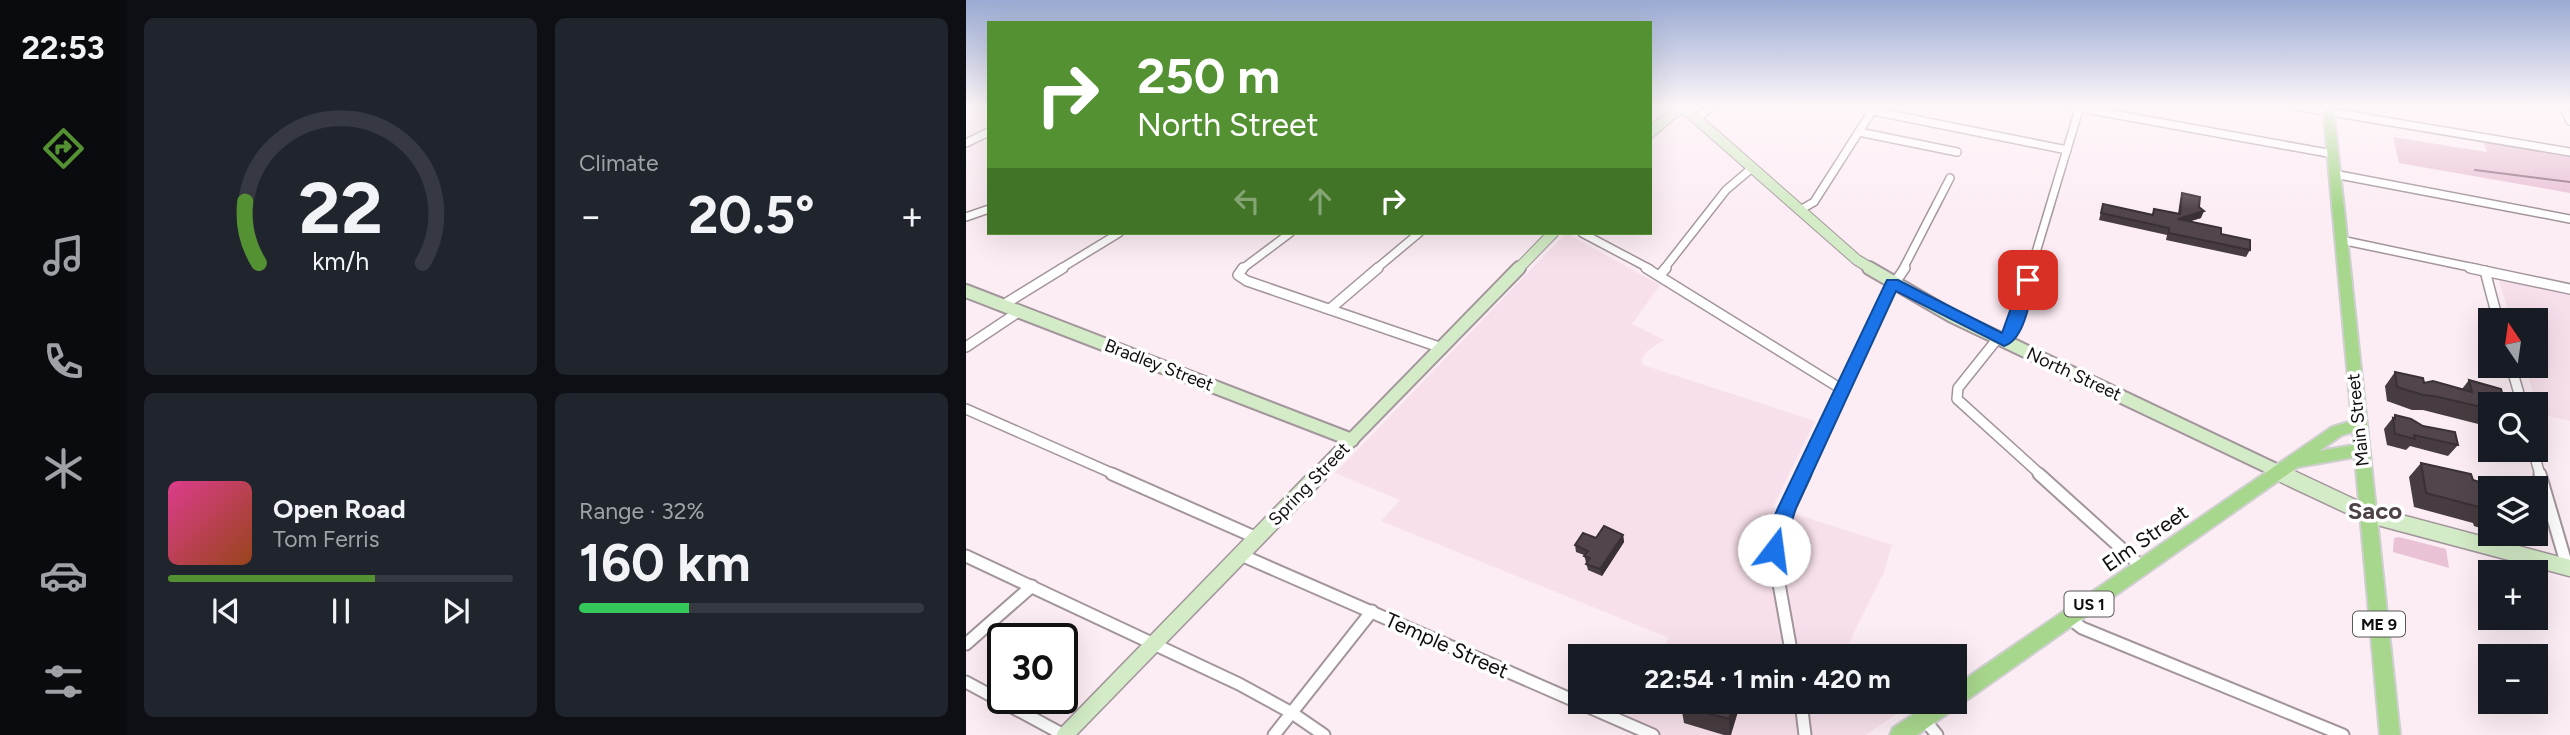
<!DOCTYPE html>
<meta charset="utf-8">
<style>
body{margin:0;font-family:Figtree,sans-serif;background:#20242c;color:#f1f3f6;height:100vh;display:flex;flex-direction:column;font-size:26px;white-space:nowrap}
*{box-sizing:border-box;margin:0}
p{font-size:23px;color:#9ea1a6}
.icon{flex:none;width:38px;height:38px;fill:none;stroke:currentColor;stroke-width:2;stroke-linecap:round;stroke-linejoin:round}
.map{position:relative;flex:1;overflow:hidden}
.side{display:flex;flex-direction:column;gap:18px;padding:18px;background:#0d0f14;width:840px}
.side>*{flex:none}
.hud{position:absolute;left:21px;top:21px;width:665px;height:214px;border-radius:0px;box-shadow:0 7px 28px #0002;background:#539132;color:#fff;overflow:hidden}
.needle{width:46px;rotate:347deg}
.fabs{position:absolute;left:1512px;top:308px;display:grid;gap:14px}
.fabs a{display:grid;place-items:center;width:70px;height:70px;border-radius:0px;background:#171b24;box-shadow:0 7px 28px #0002;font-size:35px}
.speed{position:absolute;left:21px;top:623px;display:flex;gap:14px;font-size:35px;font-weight:700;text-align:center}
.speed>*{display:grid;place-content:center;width:91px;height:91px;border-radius:50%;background:#171b24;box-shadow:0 7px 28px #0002;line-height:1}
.speed .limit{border:4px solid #111;border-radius:10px;background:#fff;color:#111}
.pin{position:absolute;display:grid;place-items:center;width:60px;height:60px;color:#fff;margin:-30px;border-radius:14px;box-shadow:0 4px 10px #0006}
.me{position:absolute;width:77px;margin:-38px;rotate:15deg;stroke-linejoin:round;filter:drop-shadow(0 0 5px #0008)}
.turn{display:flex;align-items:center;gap:24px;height:147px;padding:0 35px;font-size:32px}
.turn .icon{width:91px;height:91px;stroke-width:2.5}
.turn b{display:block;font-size:49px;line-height:60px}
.lanes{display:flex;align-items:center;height:66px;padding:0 35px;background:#0003;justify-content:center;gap:35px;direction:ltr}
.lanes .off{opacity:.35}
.big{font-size:52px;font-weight:700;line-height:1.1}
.side .card{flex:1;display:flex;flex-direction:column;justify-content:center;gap:10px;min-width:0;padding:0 24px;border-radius:10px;background:#20242c}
.side .dial{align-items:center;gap:0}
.dial svg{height:182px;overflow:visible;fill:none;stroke:#363941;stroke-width:7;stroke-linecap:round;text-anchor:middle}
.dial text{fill:#f1f3f6;stroke:none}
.song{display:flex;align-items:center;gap:21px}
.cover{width:84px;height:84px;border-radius:10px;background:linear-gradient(135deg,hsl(330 70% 55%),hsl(20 70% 35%))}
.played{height:7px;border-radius:4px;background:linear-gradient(90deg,#539132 60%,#363941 60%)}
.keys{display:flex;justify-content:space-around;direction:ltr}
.heat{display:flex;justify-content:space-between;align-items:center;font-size:38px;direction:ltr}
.charge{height:10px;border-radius:5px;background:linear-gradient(90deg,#34c759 32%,#363941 0)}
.side .tiles{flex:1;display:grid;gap:18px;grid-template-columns:repeat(2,1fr)}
.trip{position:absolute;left:602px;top:644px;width:399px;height:70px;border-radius:0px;background:#171b24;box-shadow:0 7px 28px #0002;font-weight:700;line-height:70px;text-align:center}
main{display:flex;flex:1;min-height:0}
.dock{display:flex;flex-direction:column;width:126px;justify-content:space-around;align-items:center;background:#090b0e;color:#9ea1a6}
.dock .icon{width:49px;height:49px}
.dock .selected{color:#539132}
.dock b{font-size:32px;color:#f1f3f6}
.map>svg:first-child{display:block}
.built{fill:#f7e0eb}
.green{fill:#e9c2d6}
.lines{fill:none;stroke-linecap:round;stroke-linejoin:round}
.stream{stroke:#8f7080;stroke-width:2}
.street-far2-casing{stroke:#a3959c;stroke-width:10}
.street-far1-casing{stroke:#a3959c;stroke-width:12}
.street-casing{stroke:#a3959c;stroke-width:15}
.secondary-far2-casing{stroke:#a3959c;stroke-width:12}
.secondary-far1-casing{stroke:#a3959c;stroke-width:16}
.secondary-casing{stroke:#a3959c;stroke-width:19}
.primary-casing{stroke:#cfcfcf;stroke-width:4}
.street-far2{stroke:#fff;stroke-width:7}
.street-far1{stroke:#fff;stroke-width:9}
.street{stroke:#fff;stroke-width:11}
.secondary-far2{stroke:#d3ebc6;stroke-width:10}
.secondary-far1{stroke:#d3ebc6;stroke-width:12}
.secondary{stroke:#d3ebc6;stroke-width:16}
.primary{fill:#a7d78c;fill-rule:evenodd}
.wall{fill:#473c41}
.shaded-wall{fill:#393135}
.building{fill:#52464c;stroke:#393135;stroke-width:2}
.route{fill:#1a73e8;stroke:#114b97;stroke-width:2}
.labels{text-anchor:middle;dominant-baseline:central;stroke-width:7;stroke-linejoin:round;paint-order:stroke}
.shield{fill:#fff;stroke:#585657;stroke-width:2}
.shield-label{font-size:16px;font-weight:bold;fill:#110d0f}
.street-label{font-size:18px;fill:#110d0f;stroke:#fff}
.near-street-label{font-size:21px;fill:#110d0f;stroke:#fff}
.district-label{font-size:24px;font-weight:bold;fill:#4d4247;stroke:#fff}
</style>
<main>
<nav class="dock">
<b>22:53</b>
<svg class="icon selected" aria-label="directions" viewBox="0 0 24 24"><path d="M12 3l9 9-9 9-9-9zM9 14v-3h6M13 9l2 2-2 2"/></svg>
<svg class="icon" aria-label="music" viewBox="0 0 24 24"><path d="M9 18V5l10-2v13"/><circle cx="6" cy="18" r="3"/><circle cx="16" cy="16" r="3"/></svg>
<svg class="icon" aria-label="phone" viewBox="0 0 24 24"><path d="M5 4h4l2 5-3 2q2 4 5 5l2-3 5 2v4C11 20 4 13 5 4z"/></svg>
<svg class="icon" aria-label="climate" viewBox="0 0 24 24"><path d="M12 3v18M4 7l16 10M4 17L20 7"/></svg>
<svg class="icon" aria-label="car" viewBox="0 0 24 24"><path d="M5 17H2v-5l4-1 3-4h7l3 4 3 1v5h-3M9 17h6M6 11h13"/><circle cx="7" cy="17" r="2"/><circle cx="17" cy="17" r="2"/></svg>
<svg class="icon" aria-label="filters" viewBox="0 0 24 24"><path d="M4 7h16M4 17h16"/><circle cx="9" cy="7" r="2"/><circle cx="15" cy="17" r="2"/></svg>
</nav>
<section class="side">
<div class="tiles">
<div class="card dial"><svg viewBox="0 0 100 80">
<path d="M14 69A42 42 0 1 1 86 69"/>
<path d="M14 69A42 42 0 0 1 8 42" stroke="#539132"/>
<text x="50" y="56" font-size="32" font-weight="700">22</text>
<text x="50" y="72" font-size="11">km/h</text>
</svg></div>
<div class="card"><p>Climate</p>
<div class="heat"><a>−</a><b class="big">20.5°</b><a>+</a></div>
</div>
<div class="card">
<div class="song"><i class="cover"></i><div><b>Open Road</b><p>Tom Ferris</p></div></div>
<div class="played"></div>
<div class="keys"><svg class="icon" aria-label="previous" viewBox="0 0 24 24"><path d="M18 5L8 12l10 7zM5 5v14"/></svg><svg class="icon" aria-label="pause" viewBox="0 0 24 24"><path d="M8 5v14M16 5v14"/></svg><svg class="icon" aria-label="next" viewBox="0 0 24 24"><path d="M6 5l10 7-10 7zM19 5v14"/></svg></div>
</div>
<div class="card"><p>Range · 32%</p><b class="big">160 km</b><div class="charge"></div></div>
</div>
</section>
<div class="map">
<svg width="1604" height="735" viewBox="0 0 1604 735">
<rect width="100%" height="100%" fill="#fcedf4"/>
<!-- built -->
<g class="built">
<polygon points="600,233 694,285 666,324 698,340 681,351 675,360 677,365 849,421 807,507 926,545 918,572 882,645 892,656 693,656 703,638 415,521 434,500 369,473"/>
<polygon points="1539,279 1604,293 1604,421 1573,414 1559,366 1570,366 1570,320 1545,320 1533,281"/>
<polygon points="668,702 929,702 936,710 900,735 692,735 658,719"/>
</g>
<!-- green -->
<g class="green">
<polygon points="1427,137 1521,152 1517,140 1604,155 1604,193 1433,163"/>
<polygon points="1433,537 1480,549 1483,568 1427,552 1428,538"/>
</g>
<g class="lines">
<!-- stream -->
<polyline class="stream" points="1509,170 1604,182"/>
<defs>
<g id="street-far2">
<polyline points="1103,106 1367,154"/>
<polyline points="1329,106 1604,152"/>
<polyline points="1597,106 1604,121"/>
<polyline points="907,111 1101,150"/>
<polyline points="730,118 748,106"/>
<polyline points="893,132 991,152"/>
<polyline points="0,143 23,132"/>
<polyline points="1368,174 1604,219"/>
<polyline points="834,210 848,202 908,108"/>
<polyline points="0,217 23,209"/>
<polyline points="616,233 684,269"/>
<polyline points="1375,240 1513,269"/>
<polyline points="94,269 153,233"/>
<polyline points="276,269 324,233"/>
<polyline points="410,269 453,233"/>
<polyline points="698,269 760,190 786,168"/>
<polyline points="937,269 984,178"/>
<polyline points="1065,269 1114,106"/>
</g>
<g id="street-far1">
<polyline points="277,268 272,275 281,281 476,348"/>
<polyline points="680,268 877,390"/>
<polyline points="1504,268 1604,289"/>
<polyline points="1519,271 1532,320"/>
<polyline points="694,275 700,268"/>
<polyline points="37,305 97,268"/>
<polyline points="364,309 412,268"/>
<polyline points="1032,338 992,388 991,399 1075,475"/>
<polyline points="1038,341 1051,318 1066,268"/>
<polyline points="0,347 54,311"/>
<polyline points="1545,366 1556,404"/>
<polyline points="0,409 150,475"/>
<polyline points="1567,450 1574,475"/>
<polyline points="838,475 923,291 939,268"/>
</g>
<g id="street">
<polyline points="146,474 291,538"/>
<polyline points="1073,474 1176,567"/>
<polyline points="1574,474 1601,566"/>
<polyline points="275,555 687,735"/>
<polyline points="0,556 273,684 326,713 358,735"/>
<polyline points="1103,618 1116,628 1377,735"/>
<polyline points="0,644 66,586"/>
<polyline points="826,656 810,567 809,538 839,474"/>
<polyline points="0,682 98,735"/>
<polyline points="835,702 839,735"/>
<polyline points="958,719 971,735"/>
<polyline points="308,735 406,611"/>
</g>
<g id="secondary-far2">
<polyline points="716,106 891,260 906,269"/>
<polyline points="684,133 706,114 719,108"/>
<polyline points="552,269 587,233"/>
</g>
<g id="secondary-far1">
<polyline points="903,268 986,316 1320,475"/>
<polyline points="0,291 386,440"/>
<polyline points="351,475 553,268"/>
</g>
<g id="secondary">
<polyline points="1316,474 1401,514 1604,568"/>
<polyline points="99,735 353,474"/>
</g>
<path id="primary" d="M 1357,106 L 1367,106 L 1434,735 L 1414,735 L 1389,457 L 1332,467 L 951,735 L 924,735 L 927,728 L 966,702 L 989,702 L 989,686 L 1366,427 L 1386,421 ZM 1387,432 L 1388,445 L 1353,451 L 1376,435 Z"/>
</defs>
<!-- street-far2 casing -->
<use href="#street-far2" class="street-far2-casing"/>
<!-- street-far1 casing -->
<use href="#street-far1" class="street-far1-casing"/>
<!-- street casing -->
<use href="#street" class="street-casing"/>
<!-- secondary-far2 casing -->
<use href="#secondary-far2" class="secondary-far2-casing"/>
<!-- secondary-far1 casing -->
<use href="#secondary-far1" class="secondary-far1-casing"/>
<!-- secondary casing -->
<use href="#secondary" class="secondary-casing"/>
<!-- primary casing -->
<use href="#primary" class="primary-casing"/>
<!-- street-far2 -->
<use href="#street-far2" class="street-far2"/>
<!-- street-far1 -->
<use href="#street-far1" class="street-far1"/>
<!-- street -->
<use href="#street" class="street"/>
<!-- secondary-far2 -->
<use href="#secondary-far2" class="secondary-far2"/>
<!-- secondary-far1 -->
<use href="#secondary-far1" class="secondary-far1"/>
<!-- secondary -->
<use href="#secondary" class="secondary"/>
<!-- primary -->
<use href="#primary" class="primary"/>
</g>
<!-- wall -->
<g class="wall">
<polygon points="1216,193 1233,207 1235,218 1224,221 1255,234 1284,250 1280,257 1200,240 1201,235 1133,220 1137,204 1186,215 1188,209 1212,214 1214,200"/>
<polygon points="1429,372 1458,383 1496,389 1503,380 1524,404 1524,427 1457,410 1446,410 1421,401 1419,386"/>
<polygon points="1429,415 1492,445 1482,456 1444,446 1440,450 1421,445 1418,429"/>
<polygon points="1455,463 1507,480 1524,488 1524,527 1520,526 1517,529 1508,526 1507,523 1448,507 1443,477"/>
<polygon points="1570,501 1578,520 1570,528"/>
<polygon points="657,535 658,542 636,576 622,570 618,555 610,552 609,545 630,538"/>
<polygon points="775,702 765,735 758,735 718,723 715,706"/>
</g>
<!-- shaded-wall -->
<g class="shaded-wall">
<polygon points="1238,211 1235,218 1209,226 1212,219"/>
<polygon points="657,535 658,542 636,576 634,569"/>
<polygon points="769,702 775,702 764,735 763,719"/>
</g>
<!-- building -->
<g class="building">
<polygon points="1216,193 1234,197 1233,207 1238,211 1212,219 1255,228 1255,234 1284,240 1284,250 1203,233 1203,228 1135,213 1137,204 1187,215 1188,209 1214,214"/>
<polygon points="1429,372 1457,378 1458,383 1467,381 1506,392 1503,380 1535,389 1539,404 1524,404 1524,409 1468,396 1457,395 1431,387"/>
<polygon points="1429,415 1445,419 1457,426 1489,432 1492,445 1448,435 1449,439 1429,434 1427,418 1429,419"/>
<polygon points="1455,463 1505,474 1507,480 1532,488 1524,488 1524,513 1522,512 1521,509 1460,493"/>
<polygon points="1570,501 1573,502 1578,520 1570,518"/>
<polygon points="638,526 657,535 634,569 620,564 624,558 618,556 622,551 609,545 617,533 630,538"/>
<polygon points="736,646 773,656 733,656"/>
<polygon points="716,702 769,702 763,719 715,706"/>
</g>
<!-- sky -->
<linearGradient id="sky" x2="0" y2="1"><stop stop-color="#9aaad2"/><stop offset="0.51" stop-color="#fef7fa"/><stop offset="1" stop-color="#fef7fa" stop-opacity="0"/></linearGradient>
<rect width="1604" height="209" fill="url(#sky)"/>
<!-- route -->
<path class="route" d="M 1062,275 L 1069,280 C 1064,298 1059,340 1038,346 L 930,291 L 830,508 L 815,555 L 808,558 L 802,555 L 799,538 L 812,508 L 921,280 L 932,280 L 1036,333 L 1055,280 Z"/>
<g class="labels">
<!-- shield labels -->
<g class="shield">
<rect x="1098.5" y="591.5" width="49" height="25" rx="5"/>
<rect x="1387" y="611.5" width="52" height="25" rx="5"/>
</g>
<g class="shield-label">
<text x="1123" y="604">US 1</text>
<text x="1413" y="624">ME 9</text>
</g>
<!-- street labels -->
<g class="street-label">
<text transform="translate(193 365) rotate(21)">Bradley Street</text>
<text transform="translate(1108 374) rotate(25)">North Street</text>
<text transform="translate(1392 420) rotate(-96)">Main Street</text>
<text transform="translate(343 484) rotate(-46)">Spring Street</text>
</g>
<!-- near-street labels -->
<g class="near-street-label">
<text transform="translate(1179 538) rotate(-35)">Elm Street</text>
<text transform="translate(481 645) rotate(24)">Temple Street</text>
</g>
<!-- district labels -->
<g class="district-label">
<text x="1409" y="510">Saco</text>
</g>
</g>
</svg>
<div class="fabs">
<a><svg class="needle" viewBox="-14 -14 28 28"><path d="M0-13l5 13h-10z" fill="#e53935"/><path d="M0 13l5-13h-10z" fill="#9ea1a6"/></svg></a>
<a><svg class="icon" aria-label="search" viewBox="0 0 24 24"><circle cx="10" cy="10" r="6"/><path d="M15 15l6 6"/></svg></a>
<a><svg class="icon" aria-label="layers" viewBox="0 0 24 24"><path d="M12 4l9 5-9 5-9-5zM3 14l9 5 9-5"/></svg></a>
<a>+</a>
<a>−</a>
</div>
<div class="speed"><div class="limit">30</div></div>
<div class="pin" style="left:1062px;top:280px;background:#d93025"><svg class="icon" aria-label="arrive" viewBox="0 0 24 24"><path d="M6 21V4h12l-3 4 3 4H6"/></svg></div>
<svg class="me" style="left:808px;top:550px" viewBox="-20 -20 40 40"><circle r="19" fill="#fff"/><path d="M0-13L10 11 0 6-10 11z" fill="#1a73e8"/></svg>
<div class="trip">22:54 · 1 min · 420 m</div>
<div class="hud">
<div class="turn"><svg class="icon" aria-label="right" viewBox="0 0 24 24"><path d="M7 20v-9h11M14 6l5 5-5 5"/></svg><div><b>250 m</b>North Street</div></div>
<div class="lanes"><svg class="icon off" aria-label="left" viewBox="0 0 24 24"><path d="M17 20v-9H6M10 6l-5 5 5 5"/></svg><svg class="icon off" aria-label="ahead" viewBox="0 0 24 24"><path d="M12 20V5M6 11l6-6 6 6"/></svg><svg class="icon" aria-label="right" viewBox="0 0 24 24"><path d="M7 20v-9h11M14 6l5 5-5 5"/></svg></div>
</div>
</div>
</main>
